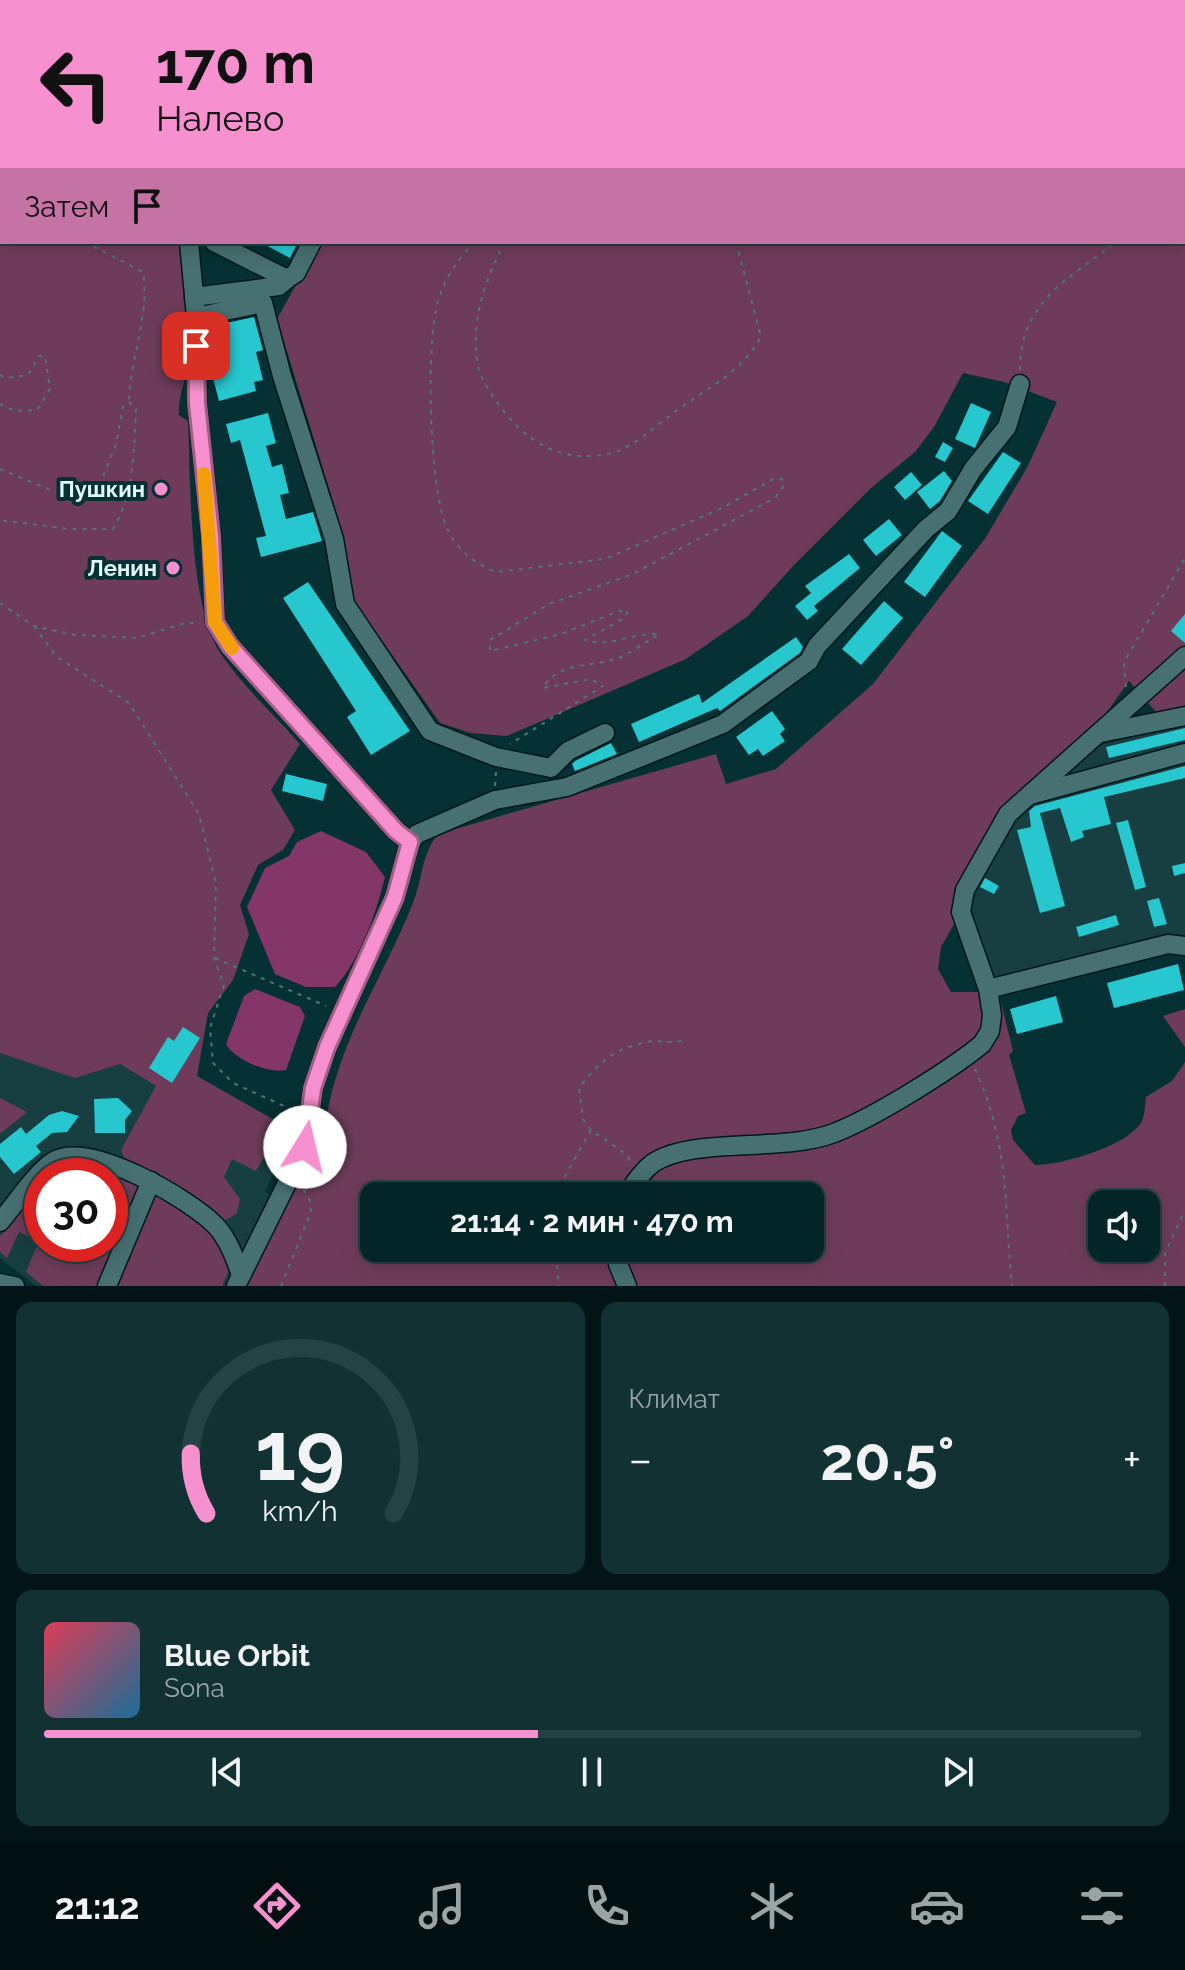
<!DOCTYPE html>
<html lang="ru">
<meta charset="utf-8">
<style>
body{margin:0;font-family:Raleway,sans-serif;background:#123133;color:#f1f3f6;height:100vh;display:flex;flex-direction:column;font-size:30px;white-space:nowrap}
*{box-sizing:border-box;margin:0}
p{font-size:26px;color:#97a5a7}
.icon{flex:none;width:44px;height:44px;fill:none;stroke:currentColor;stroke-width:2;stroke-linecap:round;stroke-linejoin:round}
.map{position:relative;height:1286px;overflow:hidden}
.drawer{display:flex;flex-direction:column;gap:16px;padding:16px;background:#021415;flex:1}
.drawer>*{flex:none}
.guide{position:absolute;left:0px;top:0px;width:1186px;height:244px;box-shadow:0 4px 20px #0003,0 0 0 2px #254244;background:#f790ce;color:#111;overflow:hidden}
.tools{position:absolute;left:1088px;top:1190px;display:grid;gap:16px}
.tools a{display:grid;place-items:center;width:72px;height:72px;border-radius:16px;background:#042527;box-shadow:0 4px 20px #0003,0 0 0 2px #254244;font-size:40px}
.speed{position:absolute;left:24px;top:1158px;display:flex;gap:16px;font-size:40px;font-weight:700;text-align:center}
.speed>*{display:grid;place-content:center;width:104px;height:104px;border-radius:50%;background:#042527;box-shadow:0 4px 20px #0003,0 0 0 2px #254244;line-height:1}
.speed .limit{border:12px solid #d22;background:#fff;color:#111}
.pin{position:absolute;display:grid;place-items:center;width:68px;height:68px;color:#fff;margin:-34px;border-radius:16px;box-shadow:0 4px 12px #0006}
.me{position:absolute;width:88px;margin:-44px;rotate:9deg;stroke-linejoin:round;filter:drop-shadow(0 0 6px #0008)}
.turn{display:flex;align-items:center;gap:28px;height:168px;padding:0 24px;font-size:36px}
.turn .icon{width:104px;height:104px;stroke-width:2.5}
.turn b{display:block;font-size:56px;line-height:68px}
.then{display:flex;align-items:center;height:76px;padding:0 24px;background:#0003;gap:16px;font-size:30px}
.big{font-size:60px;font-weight:700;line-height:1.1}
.drawer .tile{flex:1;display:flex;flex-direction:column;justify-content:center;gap:12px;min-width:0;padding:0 28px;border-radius:16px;background:#123133}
.drawer .dial{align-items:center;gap:0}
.dial svg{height:208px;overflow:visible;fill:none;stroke:#254244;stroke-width:7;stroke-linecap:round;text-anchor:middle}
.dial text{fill:#f1f3f6;stroke:none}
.song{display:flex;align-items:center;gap:24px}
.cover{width:96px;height:96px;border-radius:12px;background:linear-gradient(135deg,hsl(350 70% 55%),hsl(200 70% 35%))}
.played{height:8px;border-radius:4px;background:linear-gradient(90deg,#f790ce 45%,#254244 45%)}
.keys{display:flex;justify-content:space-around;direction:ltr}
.heat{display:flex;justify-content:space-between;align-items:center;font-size:44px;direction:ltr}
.drawer .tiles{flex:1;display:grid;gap:16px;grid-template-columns:1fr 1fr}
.tile:last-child{grid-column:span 2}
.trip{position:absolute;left:360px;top:1182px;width:464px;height:80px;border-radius:16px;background:#042527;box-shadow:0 4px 20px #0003,0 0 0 2px #254244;font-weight:700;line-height:80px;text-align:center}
.tabs{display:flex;height:128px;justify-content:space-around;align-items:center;background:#020f10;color:#97a5a7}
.tabs .icon{width:56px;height:56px}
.tabs .active{color:#f790ce}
.tabs b{font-size:36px;color:#f1f3f6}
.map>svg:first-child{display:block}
.built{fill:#173e41;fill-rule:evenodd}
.green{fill:#6e3c5a;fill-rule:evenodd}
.water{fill:#833667}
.building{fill:#27c7cf}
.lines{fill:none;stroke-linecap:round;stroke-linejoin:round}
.minor-casing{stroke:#00181a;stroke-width:21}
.path{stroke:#517678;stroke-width:2;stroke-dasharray:4 6;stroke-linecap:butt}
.minor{stroke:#477072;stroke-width:18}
.route-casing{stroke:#a15e86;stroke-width:20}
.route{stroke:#f790ce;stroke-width:14}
.slow{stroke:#f59e0b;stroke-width:14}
.poi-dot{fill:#f790ce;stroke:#053134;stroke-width:3}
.labels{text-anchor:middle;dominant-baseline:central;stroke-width:8;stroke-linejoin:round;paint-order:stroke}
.poi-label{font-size:22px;font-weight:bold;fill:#e3f8f9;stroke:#053134;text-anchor:end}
</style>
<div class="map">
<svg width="1185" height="1286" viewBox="0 0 1185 1286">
<rect width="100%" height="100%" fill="#053134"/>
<!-- built -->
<g class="built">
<polygon points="1185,724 1185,941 996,982 967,902 1010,820 1078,759 1100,745"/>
<path d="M 0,1053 L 75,1077 L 120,1064 L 181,1101 L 286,1146 L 265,1192 L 274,1197 L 228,1286 L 36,1286 L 0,1258 L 0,1134 L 26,1112 L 0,1098 ZM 42,1176 L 110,1176 L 110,1244 L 42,1244 Z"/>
</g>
<!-- green -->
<g class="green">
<path d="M 0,0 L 1185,0 L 1185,708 L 1157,713 L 1129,681 L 1097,726 L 1004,810 L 961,889 L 954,924 L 941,947 L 938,969 L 951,992 L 979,992 L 996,982 L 1013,1051 L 1009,1055 L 1026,1113 L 1018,1116 L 1011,1130 L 1013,1140 L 1035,1165 C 1061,1165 1129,1146 1142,1121 C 1145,1115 1145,1104 1146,1097 L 1172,1081 L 1185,1062 L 1185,1286 L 243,1286 L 308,1157 L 322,1157 C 328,1052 376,995 413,903 C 422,880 422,853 438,834 L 716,754 L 726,784 L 776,769 L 873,684 L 986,537 L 1028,466 L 1057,402 L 1004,382 L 963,373 L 934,427 L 915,452 L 871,488 L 793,566 L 748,616 L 686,659 L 507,736 L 471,733 L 440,723 L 355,602 L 344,537 L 277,319 L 320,242 L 1184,242 L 1184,2 L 2,2 L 2,242 L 183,242 C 187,284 191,325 187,367 C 185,385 178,394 179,415 L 188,421 C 191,482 188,609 223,657 C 245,688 275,716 300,744 L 271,790 L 295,830 L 283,850 L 258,865 L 240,905 L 249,934 L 233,980 L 208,1013 L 197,1076 L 292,1130 L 286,1146 L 273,1141 L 256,1171 L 232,1159 L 224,1177 L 240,1199 L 237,1213 L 223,1222 L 127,1164 L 121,1150 L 156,1086 L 120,1064 L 75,1078 L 0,1053 ZM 374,1196 L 810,1196 L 810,1248 L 374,1248 ZM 1102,1204 L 1146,1204 L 1146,1248 L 1102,1248 Z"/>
<polygon points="1185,1009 1185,1047 1163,1016"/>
<polygon points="0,1098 27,1112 0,1134"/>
<polygon points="81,1163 131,1180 140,1190 100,1286 43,1286 26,1272 39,1241 19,1232 7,1258 0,1252 0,1236 42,1187 42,1244 110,1244 110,1176 52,1176"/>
<polygon points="153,1187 207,1226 232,1263 222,1286 113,1286"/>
</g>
<!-- water -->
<g class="water">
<path d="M 321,831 L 366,852 L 385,877 C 376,913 361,959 335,987 L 306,987 L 275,974 L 247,907 L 265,868 L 289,856 L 297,842 Z"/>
<path d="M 255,989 L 300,1007 L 305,1016 L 286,1070 C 268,1074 235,1060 226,1044 L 244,996 Z"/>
</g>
<!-- building -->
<g class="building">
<polygon points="260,242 298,242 290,258"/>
<polygon points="254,317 263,350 256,352 263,380 254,382 256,391 219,401 209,363 208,327"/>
<polygon points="971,403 991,412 975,448 955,439"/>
<polygon points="268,413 276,443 266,446 272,467 282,464 289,493 280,495 286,519 313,512 322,541 261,557 256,538 266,536 240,440 231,443 226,424"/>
<polygon points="943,442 953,448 945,462 935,457"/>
<polygon points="1003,452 1021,463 988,514 968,501"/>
<polygon points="944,471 952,481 940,501 930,509 917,492"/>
<polygon points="911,472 922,485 905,500 894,487"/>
<polygon points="889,519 902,535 876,556 863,540"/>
<polygon points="942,531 962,546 925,597 904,582"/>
<polygon points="849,554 860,568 814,606 818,611 807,620 795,606 811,593 805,586"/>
<polygon points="308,582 410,731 371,755 347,717 356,711 283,598"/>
<polygon points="884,601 903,618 861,665 842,649"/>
<polygon points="1185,614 1185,643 1171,631"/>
<polygon points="796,637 803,647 800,653 720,711 717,708 639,742 631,724 699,694 702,703"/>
<polygon points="772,711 785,729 780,734 785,741 763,756 758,749 749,755 736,737"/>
<polygon points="1185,728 1185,740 1109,758 1106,747"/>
<polygon points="611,743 617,754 575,771 572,764 575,761"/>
<polygon points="1185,766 1185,778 1104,797 1111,824 1082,831 1084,837 1071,842 1060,808 1040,813 1065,906 1040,913 1017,830 1031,827 1029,811 1035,806"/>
<polygon points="286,774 327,784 323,801 282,791"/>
<polygon points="1128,820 1146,887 1135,890 1116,823"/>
<polygon points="1185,863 1185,873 1174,876 1172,866"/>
<polygon points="985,878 999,886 994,894 980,887"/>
<polygon points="1159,898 1167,924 1154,927 1147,901"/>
<polygon points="1116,915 1119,925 1079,937 1076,927"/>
<polygon points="1178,964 1184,990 1114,1008 1107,983"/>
<polygon points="1056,996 1063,1022 1017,1034 1010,1009"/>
<polygon points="183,1027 200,1038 172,1083 149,1068 168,1037 174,1041"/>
<polygon points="118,1098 132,1111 125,1120 125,1133 95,1133 94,1099"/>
<polygon points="62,1111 79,1116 67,1132 52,1133 36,1146 41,1152 14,1174 0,1157 0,1144 21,1127 26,1134 49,1115"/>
</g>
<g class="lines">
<defs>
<g id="minor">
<polyline points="189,242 196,317 197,403 211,536 215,622 230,646 396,831 410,842"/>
<polyline points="214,242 287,279 296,273 312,242"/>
<polyline points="194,297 279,286 287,279"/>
<polyline points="196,317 263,303 282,376 334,539 345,604 430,731 496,757 551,768 568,751 605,733"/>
<polyline points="1101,733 1185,716"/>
<polyline points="1030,795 1185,753"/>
<polyline points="988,989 1168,944 1185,946"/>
<path d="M 626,1196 C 634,1184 641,1172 653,1163 C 694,1136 783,1153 834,1133 C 873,1118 949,1071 982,1044 L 990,1031 L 992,1015 L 988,989 L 961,912 L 965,890 L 1008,814 L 1185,656"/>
<path d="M 0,1222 C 14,1206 36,1172 54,1161 C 89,1140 190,1199 216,1226 C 228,1239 235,1258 241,1275"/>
<polyline points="617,1248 618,1264 627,1286"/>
<polyline points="0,1283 15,1286"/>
<polyline points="107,1286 151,1181"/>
<polyline points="236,1286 305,1147 313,1088 327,1047 395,897 410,842 417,834 495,800 567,787 723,724 809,661 817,646 926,529 948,511 973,469 1007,427 1020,384"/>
</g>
</defs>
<!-- minor casing -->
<use href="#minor" class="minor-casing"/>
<!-- path -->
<g class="path">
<polyline points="116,0 117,2"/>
<polyline points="736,2 736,0"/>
<polyline points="1184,146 1185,146"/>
<polyline points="0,198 2,199"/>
<path d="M 85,242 L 143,272 C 150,316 130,357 129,402"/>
<path d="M 475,242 C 459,258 446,276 439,298 C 425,339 429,489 447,528 C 455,548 476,565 496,572 L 605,559 L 722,508 L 775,478 L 782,479 L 784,486 L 775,498 L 633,574 L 549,604 L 490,640 L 490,651 L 561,634 L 619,611 L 628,611 L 624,618 L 585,640 C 610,648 633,632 659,634 C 647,641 634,651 621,657 C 596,668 558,660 543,688 L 591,679 L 603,686 L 510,744"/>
<path d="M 505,242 C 485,279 470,322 478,366 C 480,377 488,389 494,398 C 521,438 557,464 607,454 C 634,449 657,424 679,409 C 713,384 738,375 761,337 L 736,242"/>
<path d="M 1020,370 C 1020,302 1068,279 1116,242"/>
<polyline points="0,375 6,378 28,375 39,356 45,356 50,389 37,410 15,411 0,404"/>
<path d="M 0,469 L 67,497 L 97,492 L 116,444 L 123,407 L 129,402 L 136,409 C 134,448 134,495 113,529 L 69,529 L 0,520"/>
<polyline points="0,603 34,626 75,635 137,638 185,623 200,623"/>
<polyline points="34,626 57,657 129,703 199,814 216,884 214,958 224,985 210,1028 213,1063 233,1083 295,1111"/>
<polyline points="1126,687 1124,662 1185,558"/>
<polyline points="495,786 496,772"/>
<polyline points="215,958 326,1006"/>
<path d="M 975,1069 C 1010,1146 1004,1205 1012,1286"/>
<path d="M 591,1130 L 583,1119 L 579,1088 C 598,1063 614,1049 646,1042 C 659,1039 669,1045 683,1040"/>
<polyline points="561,1196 560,1185 591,1130 626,1154 631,1162"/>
<polyline points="547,1248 557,1265 559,1286"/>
<polyline points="281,1286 311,1212 310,1201 303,1188"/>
<polyline points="1165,1286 1165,1253 1185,1210"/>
</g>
<!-- minor -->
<use href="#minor" class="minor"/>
</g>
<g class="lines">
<defs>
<polyline id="route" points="196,346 197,403 211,536 215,622 230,646 396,831 410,842 395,897 327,1047 313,1088 305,1147"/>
</defs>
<!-- route casing -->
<use href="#route" class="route-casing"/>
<!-- route -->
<use href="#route" class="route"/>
<!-- slow -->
<polyline class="slow" points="204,474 215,622 232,648"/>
</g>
<!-- markers -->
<g class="poi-dot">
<circle cx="161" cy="489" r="8"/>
<circle cx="173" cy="568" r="8"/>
</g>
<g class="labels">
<!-- poi labels -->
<g class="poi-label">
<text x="145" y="489">Пушкин</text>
<text x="157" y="568">Ленин</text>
</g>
</g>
</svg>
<div class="tools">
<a><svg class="icon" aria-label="sound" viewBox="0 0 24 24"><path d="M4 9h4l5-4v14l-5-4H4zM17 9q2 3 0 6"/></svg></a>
</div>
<div class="speed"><div class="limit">30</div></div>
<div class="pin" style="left:196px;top:346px;background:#d93025"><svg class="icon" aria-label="arrive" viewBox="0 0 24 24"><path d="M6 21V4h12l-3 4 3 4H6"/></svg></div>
<svg class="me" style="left:305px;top:1147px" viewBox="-20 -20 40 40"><circle r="19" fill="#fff"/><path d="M0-13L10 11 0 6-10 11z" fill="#f790ce"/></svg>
<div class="trip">21:14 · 2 мин · 470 m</div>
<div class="guide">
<div class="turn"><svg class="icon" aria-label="left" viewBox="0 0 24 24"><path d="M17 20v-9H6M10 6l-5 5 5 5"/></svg><div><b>170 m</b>Налево</div></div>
<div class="then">Затем<svg class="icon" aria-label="arrive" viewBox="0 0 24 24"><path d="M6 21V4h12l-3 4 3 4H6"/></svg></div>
</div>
</div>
<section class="drawer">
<div class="tiles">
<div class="tile dial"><svg viewBox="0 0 100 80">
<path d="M14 69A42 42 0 1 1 86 69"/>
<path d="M14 69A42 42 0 0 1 8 46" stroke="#f790ce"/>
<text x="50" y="56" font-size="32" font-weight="700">19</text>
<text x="50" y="72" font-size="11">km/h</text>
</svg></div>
<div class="tile"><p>Климат</p>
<div class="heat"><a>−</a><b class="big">20.5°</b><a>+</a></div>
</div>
<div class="tile">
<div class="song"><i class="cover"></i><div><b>Blue Orbit</b><p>Sona</p></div></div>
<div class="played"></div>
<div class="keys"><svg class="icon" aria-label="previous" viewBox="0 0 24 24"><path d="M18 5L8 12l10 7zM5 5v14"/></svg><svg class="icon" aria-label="pause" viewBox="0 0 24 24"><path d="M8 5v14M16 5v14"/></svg><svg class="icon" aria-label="next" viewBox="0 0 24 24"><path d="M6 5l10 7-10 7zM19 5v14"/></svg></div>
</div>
</div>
</section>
<nav class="tabs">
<b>21:12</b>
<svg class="icon active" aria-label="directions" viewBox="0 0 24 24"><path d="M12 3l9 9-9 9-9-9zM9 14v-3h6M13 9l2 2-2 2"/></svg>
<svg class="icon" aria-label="music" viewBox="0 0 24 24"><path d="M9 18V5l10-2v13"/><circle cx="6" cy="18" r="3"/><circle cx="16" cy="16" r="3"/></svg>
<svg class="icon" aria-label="phone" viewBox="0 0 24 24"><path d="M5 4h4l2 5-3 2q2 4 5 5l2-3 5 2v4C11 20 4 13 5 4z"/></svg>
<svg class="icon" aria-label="climate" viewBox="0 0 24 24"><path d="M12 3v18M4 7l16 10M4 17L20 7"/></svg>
<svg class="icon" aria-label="car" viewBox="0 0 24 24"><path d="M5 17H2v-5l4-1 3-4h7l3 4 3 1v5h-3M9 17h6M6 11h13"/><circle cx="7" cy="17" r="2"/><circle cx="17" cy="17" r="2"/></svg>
<svg class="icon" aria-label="filters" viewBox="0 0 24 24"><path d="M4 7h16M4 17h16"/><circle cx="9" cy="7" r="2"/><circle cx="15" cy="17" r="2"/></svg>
</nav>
